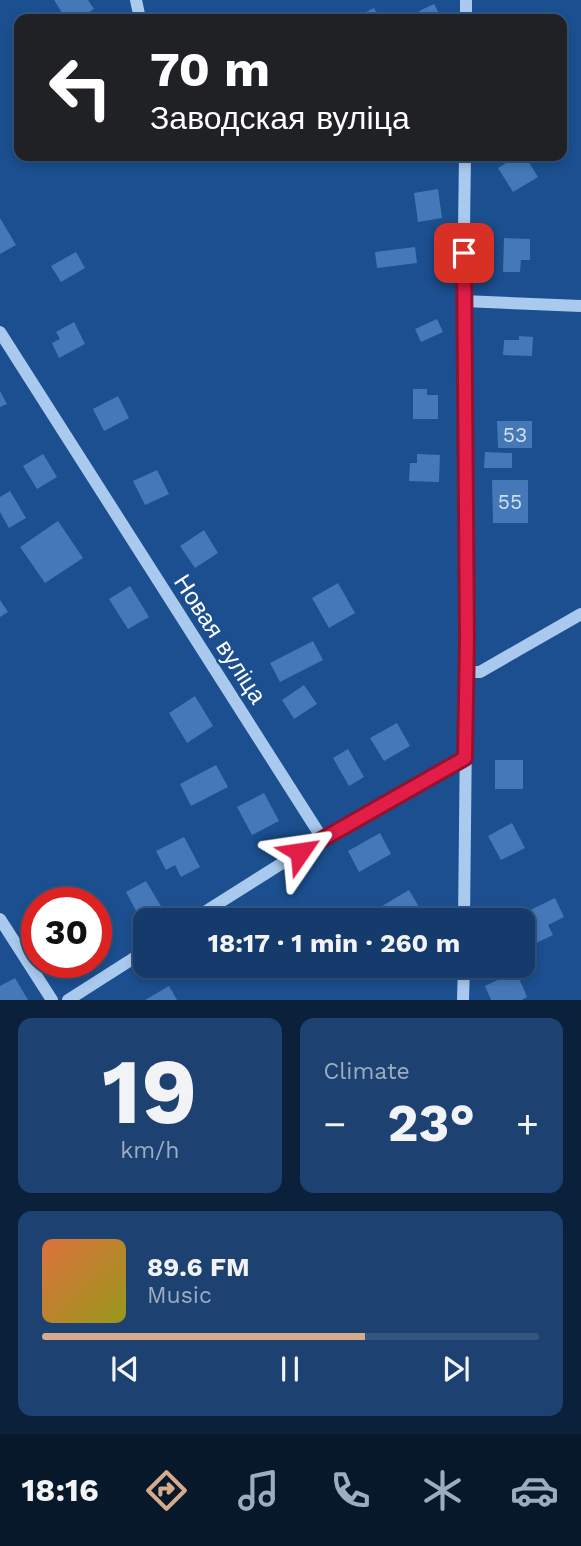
<!DOCTYPE html>
<meta charset="utf-8">
<style>
body{margin:0;font-family:"Work Sans",sans-serif;background:#1d4271;color:#f1f3f6;height:100vh;display:flex;flex-direction:column;font-size:26px;white-space:nowrap}
*{box-sizing:border-box;margin:0}
p{font-size:23px;color:#9dadc1}
.icon{flex:none;width:38px;height:38px;fill:none;stroke:currentColor;stroke-width:2;stroke-linecap:round;stroke-linejoin:round}
.map{position:relative;height:1000px;overflow:hidden}
.sheet{display:flex;flex-direction:column;gap:18px;padding:18px;background:#0b203b;flex:1}
.sheet>*{flex:none}
.guide{position:absolute;left:14px;top:14px;width:553px;height:147px;border-radius:14px;box-shadow:0 4px 10px #0003,0 0 0 2px #33557e;background:#202124;color:#fff;overflow:hidden}
.speed{position:absolute;left:21px;top:887px;display:flex;gap:14px;font-size:35px;font-weight:700;text-align:center}
.speed>*{display:grid;place-content:center;width:91px;height:91px;border-radius:50%;background:#143b6b;box-shadow:0 4px 10px #0003,0 0 0 2px #33557e;line-height:1}
.speed .limit{border:10px solid #d22;background:#fff;color:#111}
.pin{position:absolute;display:grid;place-items:center;width:60px;height:60px;color:#fff;margin:-30px;border-radius:14px;box-shadow:0 4px 10px #0006}
.me{position:absolute;width:77px;margin:-38px;rotate:58deg;stroke-linejoin:round;filter:drop-shadow(0 0 5px #0008)}
.turn{display:flex;align-items:center;gap:24px;height:147px;padding:0 21px;font-size:32px}
.turn .icon{width:91px;height:91px;stroke-width:2.5}
.turn b{display:block;font-size:49px;line-height:60px}
.big{font-size:52px;font-weight:700;line-height:1.1}
.sheet .card{flex:1;display:flex;flex-direction:column;justify-content:center;gap:10px;min-width:0;padding:0 24px;border-radius:14px;background:#1d4271}
.sheet .dial{align-items:center;gap:0}
.dial b{font-size:91px;line-height:1}
.song{display:flex;align-items:center;gap:21px}
.cover{width:84px;height:84px;border-radius:10px;background:linear-gradient(135deg,hsl(20 70% 55%),hsl(60 70% 35%))}
.played{height:7px;border-radius:4px;background:linear-gradient(90deg,#d6ab8b 65%,#33557e 65%)}
.keys{display:flex;justify-content:space-around;direction:ltr}
.heat{display:flex;justify-content:space-between;align-items:center;font-size:38px;direction:ltr}
.sheet .tiles{flex:1;display:grid;gap:18px;grid-template-columns:1fr 1fr}
.card:last-child{grid-column:span 2}
.trip{position:absolute;left:133px;top:908px;width:402px;height:70px;border-radius:14px;background:#143b6b;box-shadow:0 4px 10px #0003,0 0 0 2px #33557e;font-weight:700;line-height:70px;text-align:center}
.tab-bar{display:flex;height:112px;justify-content:space-around;align-items:center;background:#08182b;color:#9dadc1}
.tab-bar .icon{width:49px;height:49px}
.tab-bar .active{color:#d6ab8b}
.tab-bar b{font-size:32px;color:#f1f3f6}
.map>svg:first-child{display:block}
.building{fill:#4478b7}
.lines{fill:none;stroke-linecap:round;stroke-linejoin:round}
.minor{stroke:#a9c9ee;stroke-width:12}
.route-casing{stroke:#92132f;stroke-width:18}
.route{stroke:#e11d48;stroke-width:12}
.labels{text-anchor:middle;dominant-baseline:central;stroke-width:5;stroke-linejoin:round;paint-order:stroke}
.number-label{font-size:21px;fill:#d0dded}
.street-label{font-size:24px;fill:#fff;stroke:#1b4f8f}
</style>
<div class="map">
<svg width="581" height="1000" viewBox="0 0 581 1000">
<rect width="100%" height="100%" fill="#1b4f8f"/>
<!-- building -->
<g class="building">
<polygon points="54,0 88,0 94,9 77,19 66,19"/>
<polygon points="434,4 442,19 418,19 422,17 419,11"/>
<polygon points="374,8 380,19 352,19"/>
<polygon points="517,156 525,156 538,177 513,192 498,168"/>
<polygon points="438,189 442,218 418,222 414,193"/>
<polygon points="0,218 16,245 0,254"/>
<polygon points="504,238 530,239 530,260 521,260 520,272 503,272"/>
<polygon points="415,247 417,263 377,268 375,252"/>
<polygon points="76,252 85,268 61,282 51,266"/>
<polygon points="437,319 443,332 421,342 415,329"/>
<polygon points="74,322 85,344 59,358 52,343 60,339 56,332"/>
<polygon points="519,336 533,337 532,356 503,355 504,340 519,340"/>
<polygon points="413,389 427,389 427,395 438,395 438,419 413,419"/>
<polygon points="0,391 7,404 0,407"/>
<polygon points="118,396 129,418 104,431 93,409"/>
<polygon points="497,421 532,421 532,448 498,448"/>
<polygon points="485,452 512,453 512,468 484,468"/>
<polygon points="43,454 57,477 37,489 23,466"/>
<polygon points="417,454 440,455 439,482 409,481 410,463 417,463"/>
<polygon points="157,470 169,494 145,505 133,481"/>
<polygon points="492,480 528,480 528,523 493,523"/>
<polygon points="10,491 26,518 9,528 0,512 0,497"/>
<polygon points="58,521 83,558 45,583 20,547"/>
<polygon points="204,530 218,553 195,568 180,546"/>
<polygon points="338,583 355,613 329,628 312,598"/>
<polygon points="130,586 149,617 128,629 109,599"/>
<polygon points="0,600 8,612 0,617"/>
<polygon points="313,641 323,660 280,682 270,663"/>
<polygon points="304,685 317,704 294,719 282,700"/>
<polygon points="195,696 213,726 187,743 169,713"/>
<polygon points="397,723 410,746 384,761 370,738"/>
<polygon points="348,749 364,777 349,786 333,758"/>
<rect x="495" y="760" width="28" height="29"/>
<polygon points="216,765 228,787 191,806 180,784"/>
<polygon points="264,793 279,821 252,835 237,807"/>
<polygon points="512,823 525,848 501,860 488,836"/>
<polygon points="380,833 391,854 359,872 348,851"/>
<polygon points="184,837 200,867 181,877 175,865 166,870 156,851"/>
<polygon points="146,881 162,908 141,920 126,892"/>
<polygon points="409,890 422,912 408,920 391,920 382,906"/>
<polygon points="555,898 564,917 548,925 553,935 532,945 523,927 523,920 520,920 518,916"/>
<polygon points="96,927 108,948 96,955"/>
<polygon points="516,971 527,997 522,1000 491,1000 485,986"/>
<polygon points="15,978 28,1000 0,1000 0,986"/>
<polygon points="169,986 177,1000 145,1000"/>
</g>
<g class="lines">
<!-- minor -->
<g class="minor">
<polyline points="136,0 140,19"/>
<polyline points="466,19 466,0"/>
<polyline points="463,301 581,306"/>
<polyline points="0,332 322,838 192,920"/>
<polyline points="467,672 480,672 581,614"/>
<polyline points="322,838 465,758"/>
<polyline points="0,919 52,1000"/>
<polyline points="464,920 467,639 463,301 465,156"/>
<polyline points="68,1000 145,951"/>
<polyline points="463,1000 464,966"/>
</g>
</g>
<g class="lines">
<defs>
<polyline id="route" points="300,852 465,758 467,639 464,253"/>
</defs>
<!-- route casing -->
<use href="#route" class="route-casing"/>
<!-- route -->
<use href="#route" class="route"/>
</g>
<g class="labels">
<!-- number labels -->
<g class="number-label">
<text x="515" y="434">53</text>
<text x="510" y="501">55</text>
</g>
<!-- street labels -->
<g class="street-label">
<text transform="translate(220 639) rotate(57)">Новая вуліца</text>
</g>
</g>
</svg>
<div class="speed"><div class="limit">30</div></div>
<div class="pin" style="left:464px;top:253px;background:#d93025"><svg class="icon" aria-label="arrive" viewBox="0 0 24 24"><path d="M6 21V4h12l-3 4 3 4H6"/></svg></div>
<svg class="me" style="left:300px;top:852px" viewBox="-20 -20 40 40"><path d="M0-17L14 15 0 8-14 15z" fill="#e11d48" stroke="#fff" stroke-width="4"/></svg>
<div class="trip">18:17 · 1 min · 260 m</div>
<div class="guide">
<div class="turn"><svg class="icon" aria-label="left" viewBox="0 0 24 24"><path d="M17 20v-9H6M10 6l-5 5 5 5"/></svg><div><b>70 m</b>Заводская вуліца</div></div>
</div>
</div>
<section class="sheet">
<div class="tiles">
<div class="card dial"><b>19</b><p>km/h</p></div>
<div class="card"><p>Climate</p>
<div class="heat"><a>−</a><b class="big">23°</b><a>+</a></div>
</div>
<div class="card">
<div class="song"><i class="cover"></i><div><b>89.6 FM</b><p>Music</p></div></div>
<div class="played"></div>
<div class="keys"><svg class="icon" aria-label="previous" viewBox="0 0 24 24"><path d="M18 5L8 12l10 7zM5 5v14"/></svg><svg class="icon" aria-label="pause" viewBox="0 0 24 24"><path d="M8 5v14M16 5v14"/></svg><svg class="icon" aria-label="next" viewBox="0 0 24 24"><path d="M6 5l10 7-10 7zM19 5v14"/></svg></div>
</div>
</div>
</section>
<nav class="tab-bar">
<b>18:16</b>
<svg class="icon active" aria-label="directions" viewBox="0 0 24 24"><path d="M12 3l9 9-9 9-9-9zM9 14v-3h6M13 9l2 2-2 2"/></svg>
<svg class="icon" aria-label="music" viewBox="0 0 24 24"><path d="M9 18V5l10-2v13"/><circle cx="6" cy="18" r="3"/><circle cx="16" cy="16" r="3"/></svg>
<svg class="icon" aria-label="phone" viewBox="0 0 24 24"><path d="M5 4h4l2 5-3 2q2 4 5 5l2-3 5 2v4C11 20 4 13 5 4z"/></svg>
<svg class="icon" aria-label="climate" viewBox="0 0 24 24"><path d="M12 3v18M4 7l16 10M4 17L20 7"/></svg>
<svg class="icon" aria-label="car" viewBox="0 0 24 24"><path d="M5 17H2v-5l4-1 3-4h7l3 4 3 1v5h-3M9 17h6M6 11h13"/><circle cx="7" cy="17" r="2"/><circle cx="17" cy="17" r="2"/></svg>
</nav>
